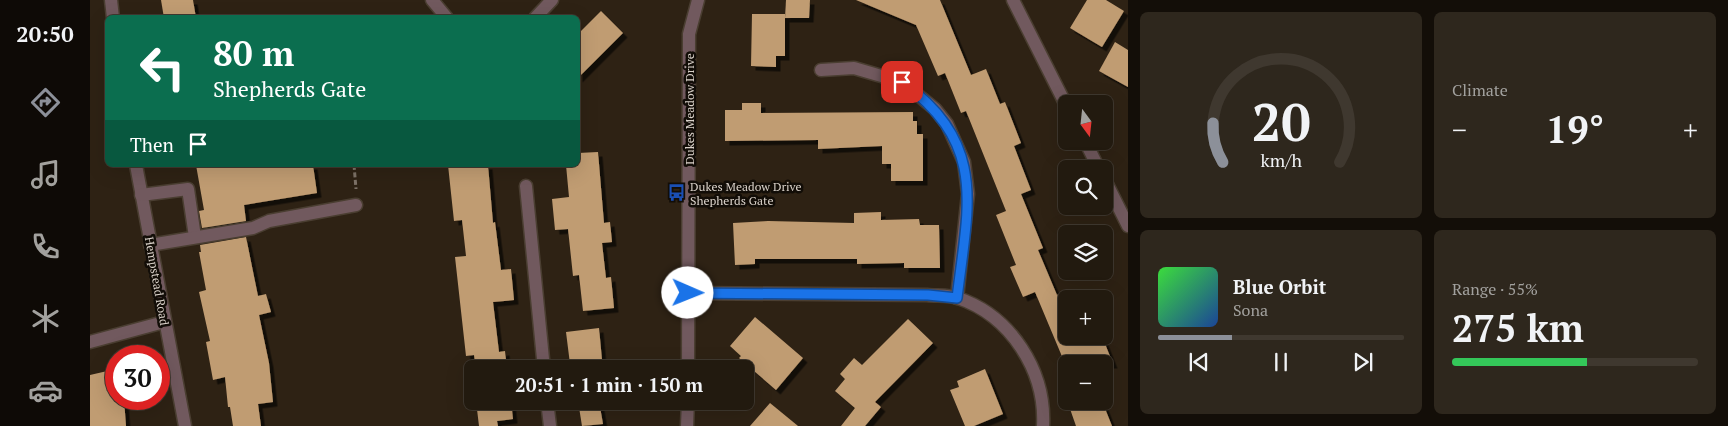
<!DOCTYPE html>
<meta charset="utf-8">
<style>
body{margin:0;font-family:"PT Serif",serif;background:#2e271d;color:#f1f3f6;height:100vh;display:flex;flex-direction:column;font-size:19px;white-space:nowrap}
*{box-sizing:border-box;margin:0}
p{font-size:16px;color:#a2a19e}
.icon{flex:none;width:28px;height:28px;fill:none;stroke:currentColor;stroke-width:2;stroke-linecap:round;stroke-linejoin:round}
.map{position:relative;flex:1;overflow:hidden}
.details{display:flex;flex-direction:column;gap:12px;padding:12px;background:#130e08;width:600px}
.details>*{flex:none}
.banner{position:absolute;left:15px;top:15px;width:475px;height:152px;border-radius:8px;box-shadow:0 5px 20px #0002,0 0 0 1px #3f382f;background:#0b6e4f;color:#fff;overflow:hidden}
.needle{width:32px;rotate:165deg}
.tools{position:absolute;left:968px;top:95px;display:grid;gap:10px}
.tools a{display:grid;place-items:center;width:55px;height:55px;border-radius:8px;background:#221a0f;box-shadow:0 5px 20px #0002,0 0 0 1px #3f382f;font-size:25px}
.speed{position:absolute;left:15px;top:345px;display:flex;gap:10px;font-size:25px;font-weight:700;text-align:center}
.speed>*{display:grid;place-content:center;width:65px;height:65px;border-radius:50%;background:#221a0f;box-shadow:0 5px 20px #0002,0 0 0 1px #3f382f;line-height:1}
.speed .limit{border:8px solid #d22;background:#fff;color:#111}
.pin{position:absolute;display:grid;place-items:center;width:42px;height:42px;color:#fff;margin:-21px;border-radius:10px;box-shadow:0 2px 8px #0006}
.me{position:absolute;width:55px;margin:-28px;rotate:91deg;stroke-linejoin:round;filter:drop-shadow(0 0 4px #0008)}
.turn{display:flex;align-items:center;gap:18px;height:105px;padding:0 25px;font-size:22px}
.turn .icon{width:65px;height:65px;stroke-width:2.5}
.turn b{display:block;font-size:35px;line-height:42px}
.then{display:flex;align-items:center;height:48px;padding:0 25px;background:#0003;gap:10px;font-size:19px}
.big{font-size:38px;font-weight:700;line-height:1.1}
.details .tile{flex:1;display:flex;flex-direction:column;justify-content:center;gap:8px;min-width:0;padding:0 18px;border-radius:8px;background:#2e271d}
.details .dial{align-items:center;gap:0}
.dial svg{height:130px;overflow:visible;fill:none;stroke:#3f382f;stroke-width:7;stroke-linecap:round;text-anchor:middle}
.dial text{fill:#f1f3f6;stroke:none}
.song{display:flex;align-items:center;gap:15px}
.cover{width:60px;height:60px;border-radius:8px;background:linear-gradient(135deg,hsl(120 70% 55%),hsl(220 70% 35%))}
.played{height:5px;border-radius:2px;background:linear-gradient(90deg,#8c9099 30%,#3f382f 30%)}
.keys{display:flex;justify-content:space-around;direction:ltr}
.heat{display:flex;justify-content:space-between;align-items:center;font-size:28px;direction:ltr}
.charge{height:8px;border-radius:4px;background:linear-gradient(90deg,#34c759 55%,#3f382f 0)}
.details .tiles{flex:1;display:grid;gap:12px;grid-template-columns:repeat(2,1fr)}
.trip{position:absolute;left:374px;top:360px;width:290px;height:50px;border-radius:8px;background:#221a0f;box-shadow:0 5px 20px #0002,0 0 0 1px #3f382f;font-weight:700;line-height:50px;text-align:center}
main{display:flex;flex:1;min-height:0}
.tab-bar{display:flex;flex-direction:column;width:90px;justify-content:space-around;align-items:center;background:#0e0a06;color:#a2a19e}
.tab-bar .icon{width:35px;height:35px}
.tab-bar .selected{color:#8c9099}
.tab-bar b{font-size:22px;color:#f1f3f6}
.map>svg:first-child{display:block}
.building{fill:#c09c72;filter:url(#shadow)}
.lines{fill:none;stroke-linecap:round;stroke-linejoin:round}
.minor-casing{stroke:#4a3e31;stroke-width:15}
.path{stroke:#7d7267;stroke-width:3;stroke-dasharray:5 2.5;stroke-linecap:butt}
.minor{stroke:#71595e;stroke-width:12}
.route-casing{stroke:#114b97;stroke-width:12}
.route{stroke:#1a73e8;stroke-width:9}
.labels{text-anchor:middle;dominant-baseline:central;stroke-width:5;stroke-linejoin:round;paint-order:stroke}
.street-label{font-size:12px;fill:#dad2ca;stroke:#120d07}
.poi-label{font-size:12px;fill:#dad2ca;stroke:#120d07;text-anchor:start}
</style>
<main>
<nav class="tab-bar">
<b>20:50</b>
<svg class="icon selected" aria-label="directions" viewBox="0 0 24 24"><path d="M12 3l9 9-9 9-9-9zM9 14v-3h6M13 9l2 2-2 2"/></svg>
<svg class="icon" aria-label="music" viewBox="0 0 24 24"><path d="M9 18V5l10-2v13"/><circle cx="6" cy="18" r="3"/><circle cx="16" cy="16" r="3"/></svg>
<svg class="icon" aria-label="phone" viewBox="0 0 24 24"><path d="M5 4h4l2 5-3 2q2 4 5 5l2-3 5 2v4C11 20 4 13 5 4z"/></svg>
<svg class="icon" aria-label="climate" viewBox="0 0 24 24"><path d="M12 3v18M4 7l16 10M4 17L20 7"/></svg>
<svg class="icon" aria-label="car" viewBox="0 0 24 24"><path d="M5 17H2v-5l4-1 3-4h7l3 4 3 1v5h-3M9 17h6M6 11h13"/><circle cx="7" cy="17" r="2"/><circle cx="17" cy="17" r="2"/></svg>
</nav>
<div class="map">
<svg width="1038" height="426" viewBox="0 0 1038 426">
<defs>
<filter id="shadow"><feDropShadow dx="4.5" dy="4.5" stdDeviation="0" flood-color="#0009"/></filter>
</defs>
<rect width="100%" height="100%" fill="#2e2214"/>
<!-- building -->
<g class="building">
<polygon points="71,0 103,0 106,18 74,18"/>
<polygon points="696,0 720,0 719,18 695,18"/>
<polygon points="766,0 850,0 881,75 896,69 910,104 915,102 931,143 924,146 941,190 931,194 953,248 948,250 967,295 976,291 976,336 1012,336 1023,364 976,364 976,366 945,292 933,297 920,267 926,265 906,215 916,211 876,111 871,113 855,73 848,76 826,25"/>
<polygon points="997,0 1016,0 1034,11 1012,47 980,28"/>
<polygon points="511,11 533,33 488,78 488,34"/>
<polygon points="662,14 695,14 695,56 686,56 686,67 661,66"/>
<polygon points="1025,42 1038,50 1038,87 1009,71"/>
<polygon points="652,103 671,103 671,113 823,112 823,121 827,121 827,134 833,134 833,181 801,181 801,164 792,164 792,146 728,149 728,140 635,141 635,110 652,110"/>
<polygon points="508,152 514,223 520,222 522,242 512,243 516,278 521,277 524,308 493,311 489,275 483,276 478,229 465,230 462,199 479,197 476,165 488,165 488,153"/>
<polygon points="106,165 223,165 227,193 154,205 156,221 112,228 109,211 114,210"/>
<polygon points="358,165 398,165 403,223 405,222 411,270 421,269 424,300 403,302 409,352 415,351 417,369 386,369 384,355 376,356 365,257 376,256 372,220 364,221"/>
<polygon points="791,212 791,220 829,219 830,225 849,225 850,268 814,268 814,263 767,264 767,259 665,259 665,264 645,265 643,223 678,221 764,223 764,213"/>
<polygon points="156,237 168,296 176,294 181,312 169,315 179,363 183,402 168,404 171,426 143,426 140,407 138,407 135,377 123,380 116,342 120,341 109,292 116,290 109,252 111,252 110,245"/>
<polygon points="665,317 713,358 686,390 649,358 651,356 640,346"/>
<polygon points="818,319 843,343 785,402 791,407 775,426 751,426 765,408 745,391 755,379 750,374 764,358 772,365"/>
<polygon points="509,328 512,360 480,364 476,332"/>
<polygon points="26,369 26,399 34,399 36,426 0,426 0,375"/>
<polygon points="895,369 913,414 884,426 875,426 860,390 869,387 867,381"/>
<polygon points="386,401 421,401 423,419 407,421 408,426 389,426"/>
<polygon points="488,401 509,401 513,424 492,426"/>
<polygon points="991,401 1012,401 1022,426 986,426 979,406"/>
<polygon points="680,403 708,426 660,426"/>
</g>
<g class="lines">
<defs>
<g id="minor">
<polyline points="21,0 23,18"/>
<polyline points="342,0 357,18"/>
<polyline points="923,0 976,105"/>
<polyline points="445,18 462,0"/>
<polyline points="731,70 764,68 812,82 845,109 857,124 874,162 878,194 867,298"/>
<polyline points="995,141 1009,169"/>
<polyline points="46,165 95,426"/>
<polyline points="1014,178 1038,226"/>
<polyline points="436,186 454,369"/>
<polyline points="51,195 98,189 105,237"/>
<polyline points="60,245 163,228 179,221 266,205"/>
<path d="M 598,293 L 837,295 C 847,296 859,295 868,298 C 921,316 956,371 953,426"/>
<polyline points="0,342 74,322"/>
<polyline points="598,369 599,34 608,0"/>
<polyline points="457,401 460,426"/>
<polyline points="597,426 598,401"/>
</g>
</defs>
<!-- minor casing -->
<use href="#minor" class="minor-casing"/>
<!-- path -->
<polyline class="path" points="264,165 266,189"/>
<!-- minor -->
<use href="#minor" class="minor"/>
</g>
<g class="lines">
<defs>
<path id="route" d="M 598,293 L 838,295 L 867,298 C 878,206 898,144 812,82"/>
</defs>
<!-- route casing -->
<use href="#route" class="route-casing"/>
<!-- route -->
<use href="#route" class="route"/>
</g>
<!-- icons -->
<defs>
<symbol id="bus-bare" viewBox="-9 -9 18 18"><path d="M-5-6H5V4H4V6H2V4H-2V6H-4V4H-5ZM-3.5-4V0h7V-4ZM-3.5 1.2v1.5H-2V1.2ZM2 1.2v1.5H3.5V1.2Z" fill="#1a4fb4" stroke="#120d07" stroke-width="2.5" paint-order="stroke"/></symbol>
</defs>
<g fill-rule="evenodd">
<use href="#bus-bare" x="574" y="180" width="25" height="25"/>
</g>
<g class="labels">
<!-- street labels -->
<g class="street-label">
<text transform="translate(599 109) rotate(-90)">Dukes Meadow Drive</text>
<text transform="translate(67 281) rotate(80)">Hempstead Road</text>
</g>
<!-- poi labels -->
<g class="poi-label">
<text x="600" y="186">Dukes Meadow Drive<tspan x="600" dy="14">Shepherds Gate</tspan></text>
</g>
</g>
</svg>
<div class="tools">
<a><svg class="needle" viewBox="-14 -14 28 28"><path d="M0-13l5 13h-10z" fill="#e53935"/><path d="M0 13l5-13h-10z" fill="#a2a19e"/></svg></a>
<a><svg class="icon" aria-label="search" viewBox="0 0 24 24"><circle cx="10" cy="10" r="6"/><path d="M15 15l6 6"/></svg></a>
<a><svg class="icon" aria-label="layers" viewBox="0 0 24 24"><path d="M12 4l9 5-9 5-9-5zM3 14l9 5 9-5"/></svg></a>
<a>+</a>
<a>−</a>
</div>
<div class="speed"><div class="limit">30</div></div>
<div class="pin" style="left:812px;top:82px;background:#d93025"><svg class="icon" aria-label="arrive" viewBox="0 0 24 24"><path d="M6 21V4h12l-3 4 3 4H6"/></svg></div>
<svg class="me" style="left:598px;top:293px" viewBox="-20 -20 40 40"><circle r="19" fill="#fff"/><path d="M0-13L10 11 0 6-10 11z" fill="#1a73e8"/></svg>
<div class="trip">20:51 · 1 min · 150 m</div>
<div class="banner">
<div class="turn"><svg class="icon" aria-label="left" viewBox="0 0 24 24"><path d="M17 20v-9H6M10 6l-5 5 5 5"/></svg><div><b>80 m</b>Shepherds Gate</div></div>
<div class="then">Then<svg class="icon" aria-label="arrive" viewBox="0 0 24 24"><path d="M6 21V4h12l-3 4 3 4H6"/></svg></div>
</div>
</div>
<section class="details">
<div class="tiles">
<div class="tile dial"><svg viewBox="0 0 100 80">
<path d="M14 69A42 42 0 1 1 86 69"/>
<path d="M14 69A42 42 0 0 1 8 45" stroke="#8c9099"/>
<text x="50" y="56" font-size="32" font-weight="700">20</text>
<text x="50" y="72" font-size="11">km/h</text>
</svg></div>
<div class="tile"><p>Climate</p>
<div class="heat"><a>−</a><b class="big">19°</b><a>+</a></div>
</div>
<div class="tile">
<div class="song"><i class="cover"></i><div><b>Blue Orbit</b><p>Sona</p></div></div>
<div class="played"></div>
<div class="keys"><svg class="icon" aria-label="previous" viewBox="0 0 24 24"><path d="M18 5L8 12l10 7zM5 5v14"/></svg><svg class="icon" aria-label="pause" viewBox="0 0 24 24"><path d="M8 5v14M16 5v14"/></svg><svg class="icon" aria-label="next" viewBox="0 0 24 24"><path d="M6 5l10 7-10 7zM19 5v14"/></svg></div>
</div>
<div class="tile"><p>Range · 55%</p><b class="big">275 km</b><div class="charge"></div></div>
</div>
</section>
</main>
